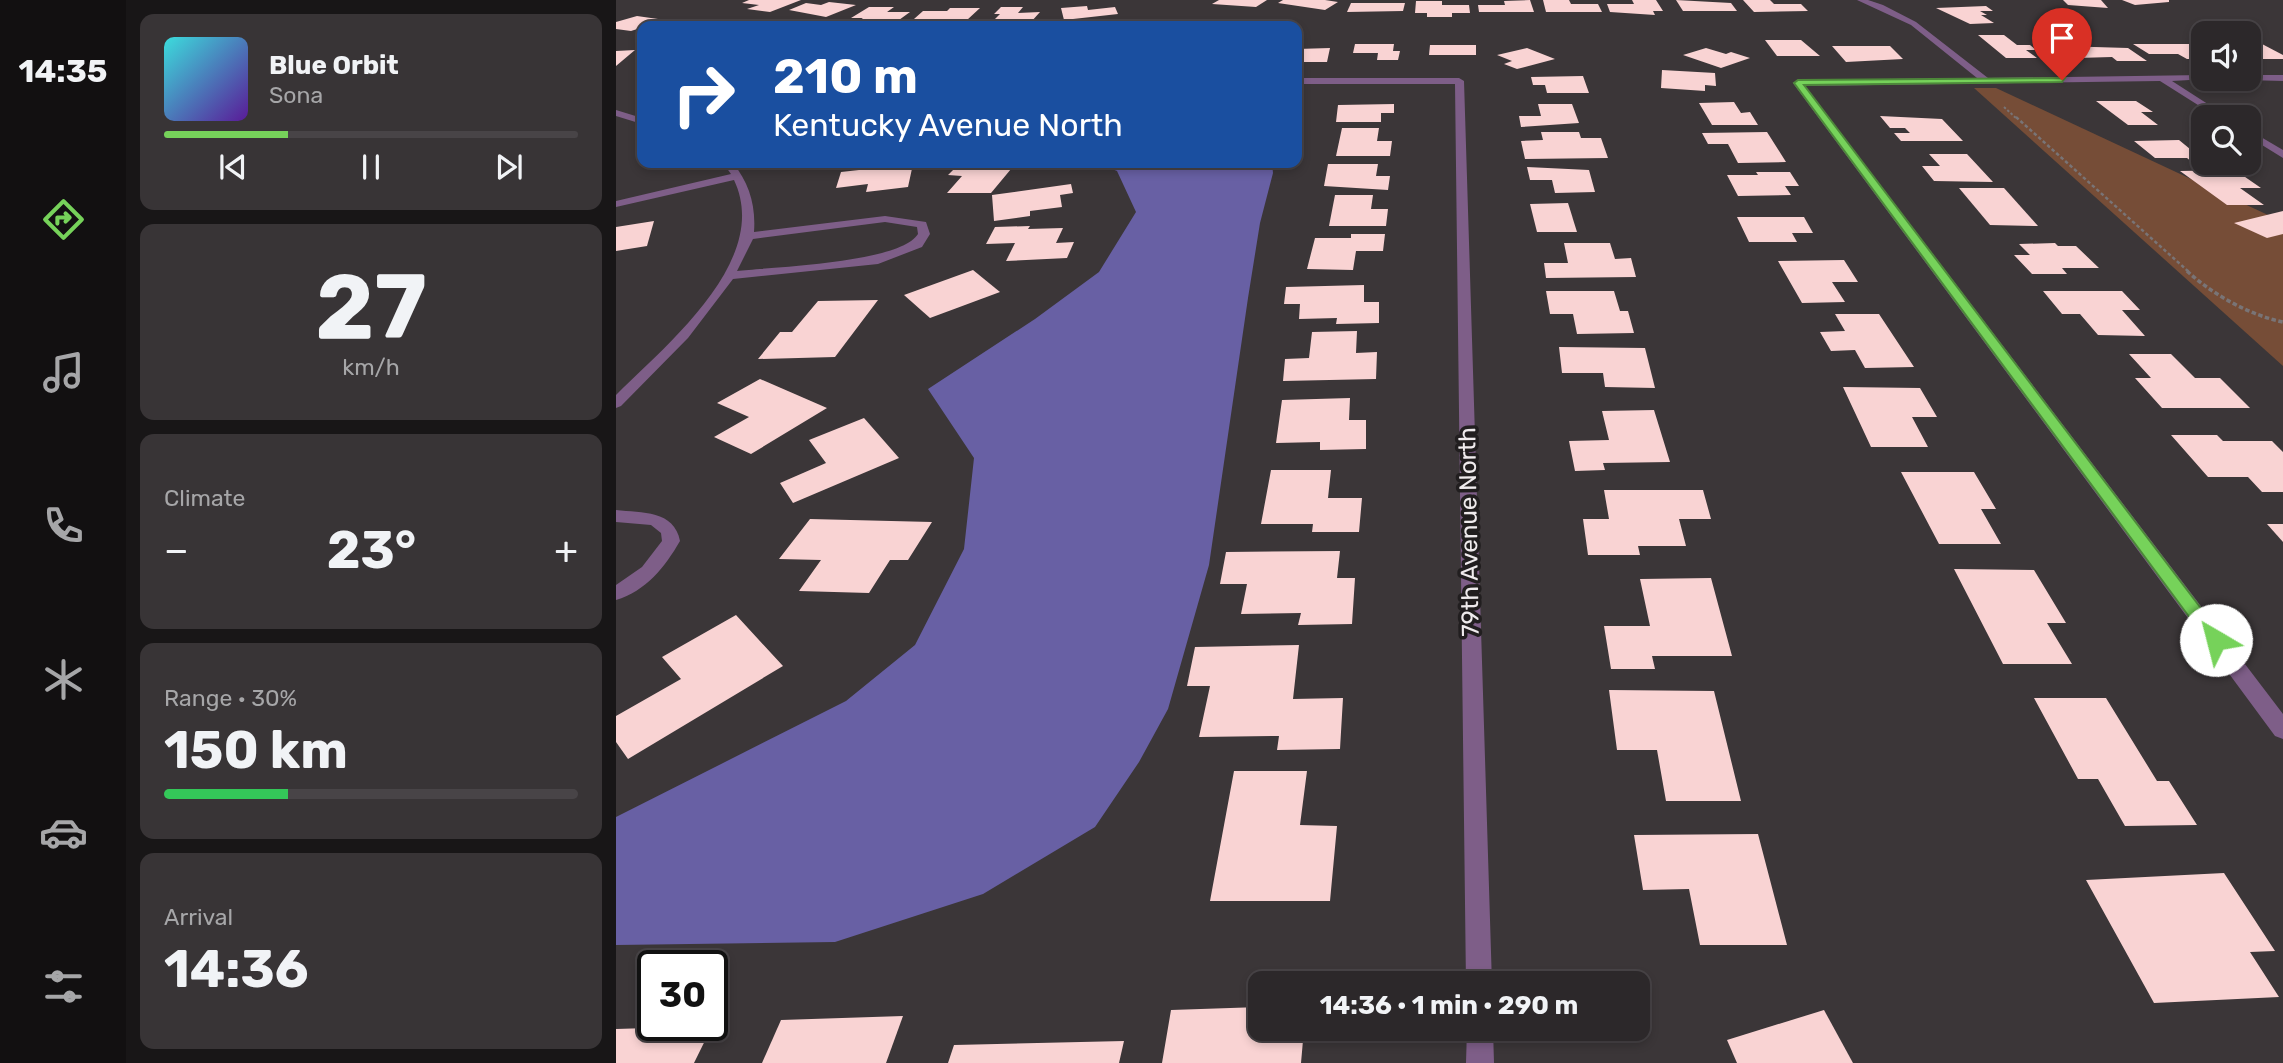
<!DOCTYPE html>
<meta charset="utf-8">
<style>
body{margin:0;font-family:Rubik,sans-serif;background:#383436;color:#f1f3f6;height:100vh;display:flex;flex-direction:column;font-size:26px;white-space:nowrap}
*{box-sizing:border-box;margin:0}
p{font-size:23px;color:#a6a6a8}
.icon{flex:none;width:38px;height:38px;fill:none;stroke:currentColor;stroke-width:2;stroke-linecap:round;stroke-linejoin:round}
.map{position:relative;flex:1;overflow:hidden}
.drawer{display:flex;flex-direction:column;gap:14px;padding:14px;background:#181617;width:490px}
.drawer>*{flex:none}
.hud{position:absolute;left:21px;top:21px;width:665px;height:147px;border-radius:14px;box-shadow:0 4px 10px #0003,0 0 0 2px #484447;background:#1a4fa0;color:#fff;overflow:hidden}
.fabs{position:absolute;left:1575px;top:21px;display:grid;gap:14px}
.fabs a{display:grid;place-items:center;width:70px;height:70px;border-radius:14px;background:#2c282a;box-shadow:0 4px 10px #0003,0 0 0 2px #484447;font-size:35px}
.speed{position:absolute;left:21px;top:950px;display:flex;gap:14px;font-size:35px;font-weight:700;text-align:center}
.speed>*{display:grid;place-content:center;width:91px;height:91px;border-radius:50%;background:#2c282a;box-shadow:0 4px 10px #0003,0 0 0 2px #484447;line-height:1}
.speed .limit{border:4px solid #111;border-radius:10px;background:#fff;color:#111}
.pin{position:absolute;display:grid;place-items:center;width:60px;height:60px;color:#fff;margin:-72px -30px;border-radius:50% 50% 50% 0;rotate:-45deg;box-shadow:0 0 7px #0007}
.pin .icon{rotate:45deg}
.me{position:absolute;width:77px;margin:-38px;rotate:323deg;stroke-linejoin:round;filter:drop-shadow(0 0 5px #0008)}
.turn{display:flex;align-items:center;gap:24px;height:147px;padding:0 21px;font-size:32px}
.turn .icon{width:91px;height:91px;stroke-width:2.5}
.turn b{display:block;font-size:49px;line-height:60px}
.big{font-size:52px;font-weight:700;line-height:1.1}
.drawer .widget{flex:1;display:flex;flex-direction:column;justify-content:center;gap:10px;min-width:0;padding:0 24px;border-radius:14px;background:#383436}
.drawer .dial{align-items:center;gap:0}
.dial b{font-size:91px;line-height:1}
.song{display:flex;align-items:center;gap:21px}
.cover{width:84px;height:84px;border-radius:10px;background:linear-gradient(135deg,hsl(180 70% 55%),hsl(270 70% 35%))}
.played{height:7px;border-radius:4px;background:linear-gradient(90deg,#76d25a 30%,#484447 30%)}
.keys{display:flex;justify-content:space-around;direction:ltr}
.heat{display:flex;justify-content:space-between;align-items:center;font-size:38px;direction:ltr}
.charge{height:10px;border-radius:5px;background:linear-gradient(90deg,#34c759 30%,#484447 0)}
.trip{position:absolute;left:632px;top:971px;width:402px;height:70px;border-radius:14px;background:#2c282a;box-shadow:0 4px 10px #0003,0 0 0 2px #484447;font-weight:700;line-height:70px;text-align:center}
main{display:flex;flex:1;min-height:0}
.dock{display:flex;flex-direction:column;width:126px;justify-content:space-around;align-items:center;background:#121011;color:#a6a6a8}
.dock .icon{width:49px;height:49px}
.dock .on{color:#76d25a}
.dock b{font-size:32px;color:#f1f3f6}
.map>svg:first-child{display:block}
.green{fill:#764d37}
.water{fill:#6860a4}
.building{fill:#f9d3d3}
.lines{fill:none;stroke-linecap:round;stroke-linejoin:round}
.path-far2{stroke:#797476;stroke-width:2;stroke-dasharray:2.5 2;stroke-linecap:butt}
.path-far1{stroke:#797476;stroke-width:2.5;stroke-dasharray:3.5 2.5;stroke-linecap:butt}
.path{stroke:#797476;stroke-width:3.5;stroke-dasharray:4.5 2.5;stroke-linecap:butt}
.minor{fill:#7e5e88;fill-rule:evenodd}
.route{fill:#76d25a;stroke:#4d883a;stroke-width:2}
.labels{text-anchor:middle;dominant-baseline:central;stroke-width:7;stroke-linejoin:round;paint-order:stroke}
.street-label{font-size:24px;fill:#efebed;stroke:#211e1f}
</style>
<main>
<nav class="dock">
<b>14:35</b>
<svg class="icon on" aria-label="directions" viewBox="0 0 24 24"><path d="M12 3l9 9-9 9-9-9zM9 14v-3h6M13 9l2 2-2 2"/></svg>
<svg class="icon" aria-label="music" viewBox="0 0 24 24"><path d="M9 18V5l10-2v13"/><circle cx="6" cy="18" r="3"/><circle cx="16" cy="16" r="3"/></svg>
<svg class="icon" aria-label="phone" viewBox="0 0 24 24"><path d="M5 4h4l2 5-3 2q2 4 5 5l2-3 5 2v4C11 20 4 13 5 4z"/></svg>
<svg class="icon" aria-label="climate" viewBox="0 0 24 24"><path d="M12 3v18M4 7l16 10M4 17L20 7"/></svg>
<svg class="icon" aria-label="car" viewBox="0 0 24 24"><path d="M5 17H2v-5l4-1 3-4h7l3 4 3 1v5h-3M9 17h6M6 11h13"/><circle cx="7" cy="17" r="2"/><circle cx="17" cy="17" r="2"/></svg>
<svg class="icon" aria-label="filters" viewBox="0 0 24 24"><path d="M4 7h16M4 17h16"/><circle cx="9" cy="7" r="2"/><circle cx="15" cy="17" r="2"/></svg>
</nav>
<section class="drawer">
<div class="widget">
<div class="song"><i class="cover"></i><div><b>Blue Orbit</b><p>Sona</p></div></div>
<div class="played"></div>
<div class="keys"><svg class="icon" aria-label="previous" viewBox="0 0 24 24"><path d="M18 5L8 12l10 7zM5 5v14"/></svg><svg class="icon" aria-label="pause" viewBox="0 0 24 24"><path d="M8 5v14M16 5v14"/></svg><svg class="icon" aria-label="next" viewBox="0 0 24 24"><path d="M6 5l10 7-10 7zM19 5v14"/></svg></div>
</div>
<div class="widget dial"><b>27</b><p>km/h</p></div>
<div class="widget"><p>Climate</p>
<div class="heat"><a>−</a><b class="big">23°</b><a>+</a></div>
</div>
<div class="widget"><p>Range · 30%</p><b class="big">150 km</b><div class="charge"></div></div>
<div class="widget"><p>Arrival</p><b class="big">14:36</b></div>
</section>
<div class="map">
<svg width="1667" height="1063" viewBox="0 0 1667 1063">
<rect width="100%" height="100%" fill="#3b3638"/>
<!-- green -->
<polygon class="green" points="1358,88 1380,88 1667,222 1667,366"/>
<!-- water -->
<polygon class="water" points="481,163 656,163 657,173 644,223 632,298 593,565 552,709 523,762 479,827 367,894 219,942 0,945 0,817 230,701 299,645 348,549 358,458 312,389 419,319 483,272 520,212 501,171"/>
<!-- building -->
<g class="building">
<polygon points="133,0 185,0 154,12 131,9 143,5 126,3"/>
<polygon points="603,0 651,0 640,7 596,4"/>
<polygon points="667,0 709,0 722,2 709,10 662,3"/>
<polygon points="914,0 918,12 863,12 862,5 889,5 888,1"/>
<polygon points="927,0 953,0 955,4 982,4 986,12 930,12"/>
<polygon points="1016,0 1040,0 1047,11 1037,11 1039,15 994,12 991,4 1018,4"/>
<polygon points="1060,0 1115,3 1121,11 1067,11"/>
<polygon points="1127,0 1154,0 1158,4 1185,4 1192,11 1138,12"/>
<polygon points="1447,0 1485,0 1492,8 1452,5"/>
<polygon points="1506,0 1553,0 1553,2 1519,5"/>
<polygon points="800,1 826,1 826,5 853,5 854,13 836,13 836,17 811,17 811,13 799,13"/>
<polygon points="213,2 240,5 210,17 173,10 190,3 205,5"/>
<polygon points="735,3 789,3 787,11 731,12"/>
<polygon points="471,6 472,10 499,7 502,14 448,20 445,8"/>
<polygon points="1370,6 1377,11 1364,11 1371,15 1365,15 1378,23 1354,24 1320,8"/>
<polygon points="253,7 278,7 271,12 294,12 283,20 263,19 259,22 241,22 247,18 235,18"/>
<polygon points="385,7 407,7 402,13 424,12 415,22 376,22 384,14 378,14"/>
<polygon points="334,8 364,8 351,20 298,19 307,11 331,11"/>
<polygon points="21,16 49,20 15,31 0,29 0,22"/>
<polygon points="1362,35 1388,35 1401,45 1414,45 1420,50 1410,50 1421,58 1390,58"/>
<polygon points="1149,40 1185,40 1204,56 1161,56"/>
<polygon points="739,44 778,44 777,51 784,51 782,60 761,60 762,53 737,53"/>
<polygon points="1517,44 1573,44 1587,52 1587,59 1571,59 1562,54 1533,54"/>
<polygon points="1633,44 1646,44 1667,55 1667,59 1644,59 1633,54"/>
<polygon points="814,45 860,45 860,55 813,55"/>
<polygon points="1216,46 1274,46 1287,59 1230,62"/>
<polygon points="1444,46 1512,48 1531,61 1501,61 1496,57 1461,58"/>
<polygon points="714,48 711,62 683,62 684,58 681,58 681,49"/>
<polygon points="911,48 939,59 901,69 888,64 896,61 881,55"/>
<polygon points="1090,48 1110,54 1115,52 1134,58 1105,68 1067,55"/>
<polygon points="19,50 0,66 0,51"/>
<polygon points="1046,70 1099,73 1100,86 1089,85 1089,91 1045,88"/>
<polygon points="967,76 973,93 931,93 929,85 917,85 915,77"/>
<polygon points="1480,101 1520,101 1537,112 1525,112 1542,125 1512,125"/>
<polygon points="1118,102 1125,113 1134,112 1142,125 1096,125 1083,103"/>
<polygon points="778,104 778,113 765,113 765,122 720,122 722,105"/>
<polygon points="922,104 956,104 963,123 905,127 903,116 925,116"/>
<polygon points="1264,116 1326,119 1347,141 1285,141 1278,133 1294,133 1289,128 1274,128"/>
<polygon points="726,128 763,128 761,141 776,141 774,156 720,156"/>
<polygon points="925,132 963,132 965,138 985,138 992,158 909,159 905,141 927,140"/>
<polygon points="1151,132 1170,162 1122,163 1112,144 1092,144 1086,133"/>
<polygon points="1563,140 1574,149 1587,149 1587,162 1576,162 1571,158 1539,158 1518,141"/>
<polygon points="1313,154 1351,154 1377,182 1318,181 1306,166 1324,166"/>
<polygon points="344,163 400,163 375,193 331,193 346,176 332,175"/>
<polygon points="297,164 292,187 250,192 252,184 220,188 225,172"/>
<polygon points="712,164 762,164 760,176 774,176 772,190 708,186"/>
<polygon points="911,167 973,170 979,192 939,193 936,180 914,180"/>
<polygon points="1619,170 1645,188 1624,188 1648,205 1611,205 1564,171"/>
<polygon points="1140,172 1174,172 1183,186 1169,186 1175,195 1122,196 1111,175 1142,175"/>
<polygon points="455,184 457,193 444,195 446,207 414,211 414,216 378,221 376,195"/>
<polygon points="1343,188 1388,188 1422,226 1374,225"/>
<polygon points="719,195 757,195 755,209 772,209 770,226 713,226"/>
<polygon points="952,203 961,232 921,232 914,204"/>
<polygon points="1667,211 1667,234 1651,238 1618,223"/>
<polygon points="1121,217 1188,217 1197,233 1176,233 1181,242 1133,242"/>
<polygon points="38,221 31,246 0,251 0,227"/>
<polygon points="414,226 412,229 447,228 440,243 458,242 451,258 390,261 399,243 370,244 379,227"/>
<polygon points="735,234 769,234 767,251 740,251 737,270 691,269 699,238 735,238"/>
<polygon points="948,243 994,243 999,259 1015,258 1020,277 930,278 928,263 952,263"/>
<polygon points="1439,243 1442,246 1460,246 1483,268 1446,268 1451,274 1416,274 1398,255 1414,255 1403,244"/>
<polygon points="1228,260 1242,282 1216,282 1229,302 1186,303 1162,261"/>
<polygon points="357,270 384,292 314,318 288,295"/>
<polygon points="748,285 748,302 763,302 763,323 720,324 721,318 683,319 684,304 668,304 670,287"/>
<polygon points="930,291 998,291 1004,311 1012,311 1018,333 961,334 957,314 934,314"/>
<polygon points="1427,291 1506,291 1524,310 1506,310 1529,336 1482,335 1464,314 1446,314"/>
<polygon points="262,300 219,357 142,359 164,332 176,332 202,301"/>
<polygon points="1219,314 1263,314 1298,367 1249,368 1239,350 1215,351 1204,332 1229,331"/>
<polygon points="741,331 740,353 761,352 760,379 667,381 669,359 693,358 696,332"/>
<polygon points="943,347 1029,348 1039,388 989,387 987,373 946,373"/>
<polygon points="1513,354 1555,354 1579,378 1604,378 1634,408 1546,408 1519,378 1535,378"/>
<polygon points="144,379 211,408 135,454 98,437 133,417 101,403"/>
<polygon points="1227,387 1304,388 1321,417 1296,417 1312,447 1255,447"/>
<polygon points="734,398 733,420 750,420 750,449 704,450 704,442 660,443 666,400"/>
<polygon points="1038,410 1054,462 987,463 989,470 959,471 953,441 993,440 986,411"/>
<polygon points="248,418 283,458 177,503 164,483 210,463 193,440"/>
<polygon points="1555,435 1601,435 1607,441 1656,441 1667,452 1667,492 1646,492 1632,477 1592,477"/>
<polygon points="655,470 715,470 712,498 746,498 743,532 696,532 697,524 645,524"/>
<polygon points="1285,472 1358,472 1380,509 1365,509 1385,544 1323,544"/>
<polygon points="988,490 1087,490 1095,519 1063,519 1070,546 1022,546 1024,555 972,555 967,519 993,519"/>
<polygon points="194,519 316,522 292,560 274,560 253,593 183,591 205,560 163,559"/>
<polygon points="1651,524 1667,524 1667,542"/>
<polygon points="724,551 721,578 739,578 736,624 682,625 685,613 625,614 631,584 604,584 610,552"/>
<polygon points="1338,569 1418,570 1450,623 1431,623 1456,664 1387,664"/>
<polygon points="1095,578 1116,656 1036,656 1039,669 995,669 988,626 1034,626 1024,579"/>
<polygon points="120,615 167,666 12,759 0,742 0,716 65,679 46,657"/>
<polygon points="683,645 677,699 727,698 724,749 661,750 663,736 583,737 594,686 571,686 579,647"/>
<polygon points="993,690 1098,691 1125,801 1050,801 1041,750 1001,750"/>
<polygon points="1418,698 1490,698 1541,781 1553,781 1581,825 1509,826 1482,779 1462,779"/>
<polygon points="618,771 691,771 684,825 721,826 714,901 594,901"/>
<polygon points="1142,834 1171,945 1084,945 1073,889 1027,890 1018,835"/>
<polygon points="1608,873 1659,951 1634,952 1663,997 1538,1003 1470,880"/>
<polygon points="111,996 78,1063 0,1063 0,1029 96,1026 96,997"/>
<polygon points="644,1007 644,1029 688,1029 685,1063 546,1063 555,1010"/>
<polygon points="1208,1010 1237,1063 1121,1063 1111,1040"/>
<polygon points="287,1016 270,1063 146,1063 165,1020"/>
<polygon points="508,1041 503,1063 332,1063 338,1045"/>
</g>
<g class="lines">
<!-- path-far2 -->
<polyline class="path-far2" points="1388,107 1401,119"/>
<!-- path-far1 -->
<polyline class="path-far1" points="1400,117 1573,272"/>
<!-- path -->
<path class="path" d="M 1571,271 C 1596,294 1633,315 1667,322"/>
<!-- minor -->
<g class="minor">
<polygon points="1241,0 1252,0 1267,5 1300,22 1372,78 1587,75 1587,79 1591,79 1556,81 1612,117 1601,117 1544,81 1189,86 1667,714 1667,739 1659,736 1177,83 1182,80 1361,78 1295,25"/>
<polygon points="1633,75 1667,75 1667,81 1630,80"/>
<polygon points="681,78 843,78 848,81 876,984 850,984 839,84 681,84"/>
<polygon points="0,110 26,118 26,124 0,116"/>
<polygon points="1633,130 1667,150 1667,158 1633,137"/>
<path d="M 107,163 L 117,163 C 133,183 140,205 138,232 L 269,216 L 310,222 L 314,234 L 306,247 L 262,264 L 117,279 L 72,338 L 5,406 L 0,408 L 0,395 C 50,345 156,260 118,180 L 0,207 L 0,201 L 115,174 ZM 269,222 L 301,227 L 302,234 C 284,263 157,267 121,271 L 137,239 Z"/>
<path d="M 0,510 C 26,513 58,510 64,541 C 49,567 30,591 0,600 L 0,585 L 26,567 L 46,541 L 45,533 L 35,525 L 0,522 Z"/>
<polygon points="851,1029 877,1029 878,1063 850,1063"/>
</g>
</g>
<!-- route -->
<polygon class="route" points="1449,78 1446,82 1188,85 1606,636 1609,640 1606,645 1594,645 1178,83 1182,80"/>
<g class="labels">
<!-- street labels -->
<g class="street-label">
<text transform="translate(853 532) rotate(-91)">79th Avenue North</text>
</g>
</g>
</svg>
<div class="fabs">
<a><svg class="icon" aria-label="sound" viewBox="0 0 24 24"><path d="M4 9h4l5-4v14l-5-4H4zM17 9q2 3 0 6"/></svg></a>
<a><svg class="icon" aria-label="search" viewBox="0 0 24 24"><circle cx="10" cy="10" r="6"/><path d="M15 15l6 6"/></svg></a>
</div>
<div class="speed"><div class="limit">30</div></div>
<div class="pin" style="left:1446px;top:80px;background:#d93025"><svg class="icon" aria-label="arrive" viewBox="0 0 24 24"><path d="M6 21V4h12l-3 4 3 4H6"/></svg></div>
<svg class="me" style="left:1600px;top:640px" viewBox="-20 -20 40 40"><circle r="19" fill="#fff"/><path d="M0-13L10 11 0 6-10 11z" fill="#76d25a"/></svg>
<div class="trip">14:36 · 1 min · 290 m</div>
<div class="hud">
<div class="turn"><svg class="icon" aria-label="right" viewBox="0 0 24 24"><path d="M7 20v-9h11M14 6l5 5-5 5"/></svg><div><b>210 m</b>Kentucky Avenue North</div></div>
</div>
</div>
</main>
